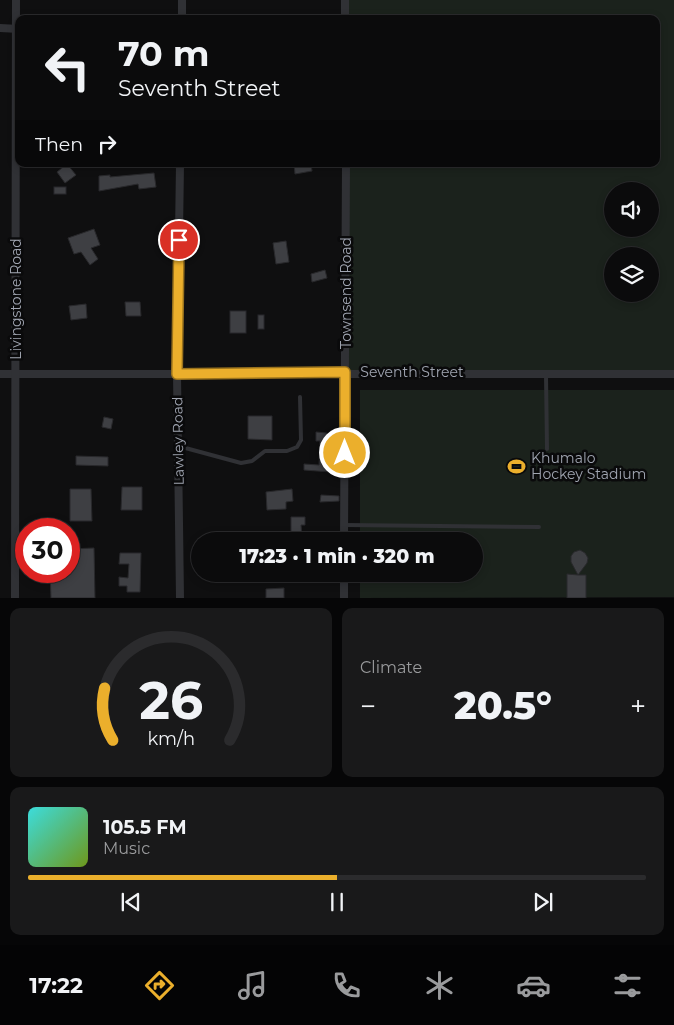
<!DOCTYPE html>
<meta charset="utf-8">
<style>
body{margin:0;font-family:Montserrat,sans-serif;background:#19191a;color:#f1f3f6;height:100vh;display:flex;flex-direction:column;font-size:19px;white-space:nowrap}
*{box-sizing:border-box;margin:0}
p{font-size:16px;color:#9a9b9d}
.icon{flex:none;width:28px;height:28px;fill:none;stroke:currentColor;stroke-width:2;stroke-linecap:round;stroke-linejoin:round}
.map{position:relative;height:598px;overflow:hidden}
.drawer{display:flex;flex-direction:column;gap:10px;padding:10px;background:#060607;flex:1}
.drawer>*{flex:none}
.banner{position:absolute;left:15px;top:15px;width:645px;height:152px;border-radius:10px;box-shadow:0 2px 8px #0003,0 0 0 1px #2b2b2d;background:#0b0b0c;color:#f1f3f6;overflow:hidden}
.buttons{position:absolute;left:604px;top:182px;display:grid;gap:10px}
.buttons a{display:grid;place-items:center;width:55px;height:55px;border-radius:50%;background:#0b0b0c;box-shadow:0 2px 8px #0003,0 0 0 1px #2b2b2d;font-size:25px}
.speed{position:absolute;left:15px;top:518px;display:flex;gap:10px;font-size:25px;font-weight:700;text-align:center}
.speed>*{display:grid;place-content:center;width:65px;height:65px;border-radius:50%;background:#0b0b0c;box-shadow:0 2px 8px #0003,0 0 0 1px #2b2b2d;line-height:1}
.speed .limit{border:8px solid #d22;background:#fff;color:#111}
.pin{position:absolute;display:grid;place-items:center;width:42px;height:42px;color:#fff;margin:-21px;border:2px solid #fff;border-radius:50%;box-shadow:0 1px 5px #0007}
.me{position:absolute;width:55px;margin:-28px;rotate:0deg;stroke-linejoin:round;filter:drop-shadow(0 0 4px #0008)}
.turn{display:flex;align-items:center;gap:18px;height:105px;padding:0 20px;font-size:22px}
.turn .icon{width:65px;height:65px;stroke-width:2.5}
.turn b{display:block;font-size:35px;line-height:42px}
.then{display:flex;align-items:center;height:48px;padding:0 20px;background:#0003;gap:10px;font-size:19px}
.big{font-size:38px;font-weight:800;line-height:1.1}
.drawer .card{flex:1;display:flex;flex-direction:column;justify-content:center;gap:8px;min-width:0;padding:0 18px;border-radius:10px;background:#19191a}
.drawer .dial{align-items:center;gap:0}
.dial svg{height:130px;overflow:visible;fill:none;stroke:#2b2b2d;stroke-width:7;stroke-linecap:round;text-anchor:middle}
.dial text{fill:#f1f3f6;stroke:none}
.song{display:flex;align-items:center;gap:15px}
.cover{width:60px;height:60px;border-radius:8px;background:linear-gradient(135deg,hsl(180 70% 55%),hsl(80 70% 35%))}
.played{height:5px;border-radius:2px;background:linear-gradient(90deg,#ebaf2c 50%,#2b2b2d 50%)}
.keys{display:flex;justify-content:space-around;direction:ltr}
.heat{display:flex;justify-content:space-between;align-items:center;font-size:28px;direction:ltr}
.drawer .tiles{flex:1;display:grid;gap:10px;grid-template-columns:1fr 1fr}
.card:last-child{grid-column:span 2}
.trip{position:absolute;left:191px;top:532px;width:292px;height:50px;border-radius:25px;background:#0b0b0c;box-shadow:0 2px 8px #0003,0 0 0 1px #2b2b2d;font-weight:800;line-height:50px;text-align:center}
.tab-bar{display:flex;height:80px;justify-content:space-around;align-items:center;background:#040405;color:#9a9b9d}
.tab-bar .icon{width:35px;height:35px}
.tab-bar .on{color:#ebaf2c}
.tab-bar b{font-size:22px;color:#f1f3f6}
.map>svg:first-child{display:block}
.green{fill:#1b221c;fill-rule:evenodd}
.building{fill:#3e3f43;stroke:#29292c}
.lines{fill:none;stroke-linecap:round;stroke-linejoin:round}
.service{stroke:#303135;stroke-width:4}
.minor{stroke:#303135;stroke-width:8}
.route-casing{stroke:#99721d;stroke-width:12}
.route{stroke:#ebaf2c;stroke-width:9}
.labels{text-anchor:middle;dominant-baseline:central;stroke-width:5;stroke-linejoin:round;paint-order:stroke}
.street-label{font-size:14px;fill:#a0a5b1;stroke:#0a0a0b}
.poi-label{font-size:14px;fill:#a0a5b1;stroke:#0a0a0b;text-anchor:start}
</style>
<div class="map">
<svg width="674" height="598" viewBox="0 0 674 598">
<rect width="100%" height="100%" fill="#0f0f10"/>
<!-- green -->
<g class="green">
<path d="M 347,0 L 674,0 L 674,374 L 345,372 L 346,164 L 656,164 L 656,19 L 347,19 ZM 612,191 L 650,191 L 650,229 L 612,229 ZM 612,256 L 650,256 L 650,294 L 612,294 Z"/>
<polygon points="360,390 674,390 674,597 360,598 360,574 475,574 475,541 360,541"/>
</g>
<!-- building -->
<g class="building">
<polygon points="67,164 76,175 65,183 57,172"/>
<polygon points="294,164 311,164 312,171 295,174"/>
<polygon points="154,173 156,187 139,189 138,184 99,191 99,176 110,175 110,177"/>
<rect x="54" y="187" width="12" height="7"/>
<polygon points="94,229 100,245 91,248 98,259 90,265 81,252 74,254 68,238"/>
<polygon points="286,241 289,262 276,264 273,243"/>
<polygon points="325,270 327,278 312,282 311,274"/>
<polygon points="125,302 140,302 141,316 126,316"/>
<polygon points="86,304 87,318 71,320 69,306"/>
<rect x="230" y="311" width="16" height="22"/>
<rect x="258" y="315" width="6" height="14"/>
<polygon points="248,416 272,416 272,440 248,439"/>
<polygon points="104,417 113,419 111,429 102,427"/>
<polygon points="316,432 327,433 327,465 331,465 331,472 304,470 304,464 319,465 320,441 316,441"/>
<polygon points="76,456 108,457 108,466 76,465"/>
<polygon points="122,487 142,487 142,510 121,510"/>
<polygon points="70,489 91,489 92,521 70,521"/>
<polygon points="292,489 293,501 286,502 286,509 267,510 266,492"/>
<polygon points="321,495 339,496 339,501 320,502"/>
<polygon points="291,517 305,517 305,525 301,525 302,538 291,538"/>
<polygon points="94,548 95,598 51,598 50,571 69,571 69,549"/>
<polygon points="580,550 585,553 588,558 587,563 578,575 586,575 586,598 567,598 567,574 578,575 571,562 571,556 574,552"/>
<polygon points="120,553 141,553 140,592 127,592 127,586 119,586 119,577 128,578 129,564 119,564"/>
<polygon points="284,588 284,598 266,598 266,589"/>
</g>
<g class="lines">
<!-- service -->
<g class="service">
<polyline points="546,375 547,449"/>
<polyline points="178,446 241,463 252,461 265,451 287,451 297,447 301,440 300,397"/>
<polyline points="344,525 539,527"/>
</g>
<!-- minor -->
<g class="minor">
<polyline points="182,0 182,19"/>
<polyline points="345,19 345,0"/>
<polyline points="0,28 19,29"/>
<polyline points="0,374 674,374"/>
<polyline points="344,541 346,164"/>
<polyline points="15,598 16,0"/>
<polyline points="180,598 177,374 180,164"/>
<polyline points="344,598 344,574"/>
</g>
</g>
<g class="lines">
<defs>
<polyline id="route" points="179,240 177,374 345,372 345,453"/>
</defs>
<!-- route casing -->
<use href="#route" class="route-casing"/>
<!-- route -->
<use href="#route" class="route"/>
</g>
<!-- icons -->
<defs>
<symbol id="stadium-bare" viewBox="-9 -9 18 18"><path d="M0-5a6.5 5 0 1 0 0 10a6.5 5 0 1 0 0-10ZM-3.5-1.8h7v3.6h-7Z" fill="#ebaf2c" stroke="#0a0a0b" stroke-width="2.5" paint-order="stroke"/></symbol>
</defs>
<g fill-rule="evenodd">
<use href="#stadium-bare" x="504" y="454" width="25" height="25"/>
</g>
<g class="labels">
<!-- street labels -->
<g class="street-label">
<text transform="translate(346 293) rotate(-90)">Townsend Road</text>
<text transform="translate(16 299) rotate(-90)">Livingstone Road</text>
<text x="412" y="372">Seventh Street</text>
<text transform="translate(178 441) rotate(-91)">Lawley Road</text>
</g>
<!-- poi labels -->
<g class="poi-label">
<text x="531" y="458">Khumalo<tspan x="531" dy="16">Hockey Stadium</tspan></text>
</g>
</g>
</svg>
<div class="buttons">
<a><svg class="icon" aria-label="sound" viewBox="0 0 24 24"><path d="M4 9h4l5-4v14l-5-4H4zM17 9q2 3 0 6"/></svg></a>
<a><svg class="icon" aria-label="layers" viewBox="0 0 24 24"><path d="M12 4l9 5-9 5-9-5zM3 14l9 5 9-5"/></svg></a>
</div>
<div class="speed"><div class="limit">30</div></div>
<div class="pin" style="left:179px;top:240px;background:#d93025"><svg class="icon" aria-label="arrive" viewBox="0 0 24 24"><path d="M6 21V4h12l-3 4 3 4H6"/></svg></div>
<svg class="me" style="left:345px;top:453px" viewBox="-20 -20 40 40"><circle r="17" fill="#ebaf2c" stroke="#fff" stroke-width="3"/><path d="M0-11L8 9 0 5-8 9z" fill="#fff"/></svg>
<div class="trip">17:23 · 1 min · 320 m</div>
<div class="banner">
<div class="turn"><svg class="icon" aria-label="left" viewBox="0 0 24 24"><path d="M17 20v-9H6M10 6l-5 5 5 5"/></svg><div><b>70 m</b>Seventh Street</div></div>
<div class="then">Then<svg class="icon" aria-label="right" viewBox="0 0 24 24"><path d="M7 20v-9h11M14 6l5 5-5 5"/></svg></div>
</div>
</div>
<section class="drawer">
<div class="tiles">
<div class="card dial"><svg viewBox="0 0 100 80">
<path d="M14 69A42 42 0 1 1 86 69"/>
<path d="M14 69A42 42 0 0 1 9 37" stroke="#ebaf2c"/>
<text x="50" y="56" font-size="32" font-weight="700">26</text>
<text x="50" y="72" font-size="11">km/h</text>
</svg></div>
<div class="card"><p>Climate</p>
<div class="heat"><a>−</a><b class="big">20.5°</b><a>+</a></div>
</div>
<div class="card">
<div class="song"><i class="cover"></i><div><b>105.5 FM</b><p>Music</p></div></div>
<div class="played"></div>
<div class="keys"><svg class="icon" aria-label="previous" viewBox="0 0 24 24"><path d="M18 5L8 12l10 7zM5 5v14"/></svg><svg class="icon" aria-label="pause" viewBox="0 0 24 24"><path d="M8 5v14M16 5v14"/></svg><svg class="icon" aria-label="next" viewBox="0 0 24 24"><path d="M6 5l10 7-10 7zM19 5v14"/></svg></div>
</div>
</div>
</section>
<nav class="tab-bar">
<b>17:22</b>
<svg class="icon on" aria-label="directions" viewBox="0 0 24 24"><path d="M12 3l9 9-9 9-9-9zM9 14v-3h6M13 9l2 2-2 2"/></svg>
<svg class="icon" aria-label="music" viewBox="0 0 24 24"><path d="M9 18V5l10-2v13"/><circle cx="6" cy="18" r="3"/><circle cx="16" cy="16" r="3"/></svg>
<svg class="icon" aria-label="phone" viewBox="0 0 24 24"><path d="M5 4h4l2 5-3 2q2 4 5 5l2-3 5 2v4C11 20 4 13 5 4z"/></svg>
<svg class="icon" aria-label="climate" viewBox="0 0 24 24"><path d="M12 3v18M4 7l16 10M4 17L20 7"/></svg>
<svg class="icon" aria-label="car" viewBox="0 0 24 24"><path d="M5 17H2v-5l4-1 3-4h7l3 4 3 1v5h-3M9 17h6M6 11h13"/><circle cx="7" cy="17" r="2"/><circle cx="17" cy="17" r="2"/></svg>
<svg class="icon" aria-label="filters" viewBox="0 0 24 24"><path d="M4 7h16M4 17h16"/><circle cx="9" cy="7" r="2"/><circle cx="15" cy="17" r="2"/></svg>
</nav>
